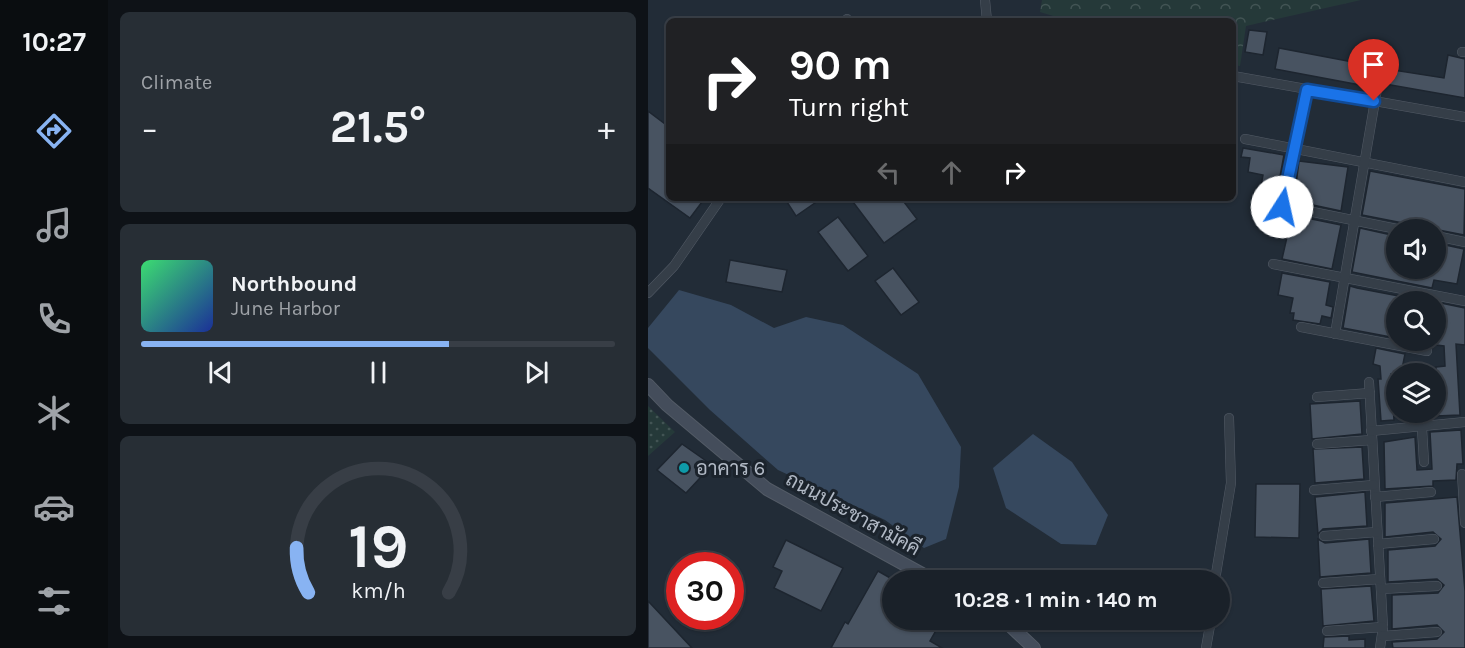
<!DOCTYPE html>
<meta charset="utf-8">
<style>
body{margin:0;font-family:Karla,Sarabun,sans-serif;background:#272e35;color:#f1f3f6;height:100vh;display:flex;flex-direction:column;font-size:22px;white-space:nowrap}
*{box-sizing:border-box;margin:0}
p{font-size:20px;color:#9fa3a8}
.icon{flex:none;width:33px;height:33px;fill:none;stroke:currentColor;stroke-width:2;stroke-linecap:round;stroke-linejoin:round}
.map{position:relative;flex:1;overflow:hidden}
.sheet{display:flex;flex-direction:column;gap:12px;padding:12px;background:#0e1217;width:540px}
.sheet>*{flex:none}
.guide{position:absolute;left:18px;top:18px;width:570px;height:183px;border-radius:9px;box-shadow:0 2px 4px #0004,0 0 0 2px #383e46;background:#202124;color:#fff;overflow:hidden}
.fabs{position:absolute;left:738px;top:219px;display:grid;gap:12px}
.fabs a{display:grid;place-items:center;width:60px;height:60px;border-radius:50%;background:#1a2129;box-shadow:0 2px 4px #0004,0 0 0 2px #383e46;font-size:30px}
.speed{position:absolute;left:18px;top:552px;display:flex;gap:12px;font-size:30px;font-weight:700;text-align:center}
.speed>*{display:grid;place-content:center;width:78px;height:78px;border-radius:50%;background:#1a2129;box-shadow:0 2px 4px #0004,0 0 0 2px #383e46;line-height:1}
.speed .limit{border:9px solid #d22;background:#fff;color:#111}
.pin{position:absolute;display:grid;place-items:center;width:51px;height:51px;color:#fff;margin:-62px -26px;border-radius:50% 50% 50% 0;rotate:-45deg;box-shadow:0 0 6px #0007}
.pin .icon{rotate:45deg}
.me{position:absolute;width:66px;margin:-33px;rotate:10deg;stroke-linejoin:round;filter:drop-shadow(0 0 4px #0008)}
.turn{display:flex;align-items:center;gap:21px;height:126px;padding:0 24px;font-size:27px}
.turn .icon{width:78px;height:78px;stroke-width:2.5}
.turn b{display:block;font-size:42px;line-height:51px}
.lanes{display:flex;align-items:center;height:57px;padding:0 24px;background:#0003;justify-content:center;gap:30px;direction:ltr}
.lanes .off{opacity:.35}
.big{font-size:45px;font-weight:700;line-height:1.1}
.sheet .card{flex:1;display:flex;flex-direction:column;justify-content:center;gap:9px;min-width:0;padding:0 21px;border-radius:9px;background:#272e35}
.sheet .dial{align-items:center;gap:0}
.dial svg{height:156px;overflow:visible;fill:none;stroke:#383e46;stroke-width:7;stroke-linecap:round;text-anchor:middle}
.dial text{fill:#f1f3f6;stroke:none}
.song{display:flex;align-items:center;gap:18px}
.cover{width:72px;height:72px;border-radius:9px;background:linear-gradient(135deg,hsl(140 70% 55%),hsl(230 70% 35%))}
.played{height:6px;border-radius:3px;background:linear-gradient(90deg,#88b3f2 65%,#383e46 65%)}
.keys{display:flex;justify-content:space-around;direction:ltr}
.heat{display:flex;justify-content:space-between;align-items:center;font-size:33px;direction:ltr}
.trip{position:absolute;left:234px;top:570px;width:348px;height:60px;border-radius:30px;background:#1a2129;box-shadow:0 2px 4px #0004,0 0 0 2px #383e46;font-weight:700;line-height:60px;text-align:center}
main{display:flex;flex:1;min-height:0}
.tabs{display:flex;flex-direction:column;width:108px;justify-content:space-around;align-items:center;background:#0a0d10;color:#9fa3a8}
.tabs .icon{width:42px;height:42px}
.tabs .active{color:#88b3f2}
.tabs b{font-size:27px;color:#f1f3f6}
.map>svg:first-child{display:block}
.green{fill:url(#green-dots)}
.forest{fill:url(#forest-crowns)}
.water{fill:#36485e}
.building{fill:#485361;stroke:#1d252f;stroke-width:1.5}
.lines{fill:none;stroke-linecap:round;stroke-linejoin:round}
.street-casing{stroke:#535b66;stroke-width:10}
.secondary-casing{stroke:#535b66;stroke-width:14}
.street{stroke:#353e48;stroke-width:9}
.secondary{stroke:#444d5b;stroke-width:12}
.route-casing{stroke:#114b97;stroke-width:15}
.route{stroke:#1a73e8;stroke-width:10}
.culture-dot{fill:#0f9aa8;stroke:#1b232c;stroke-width:2}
.labels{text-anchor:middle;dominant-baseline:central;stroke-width:6;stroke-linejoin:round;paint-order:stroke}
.poi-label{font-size:20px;fill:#b0b8c4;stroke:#1b232c;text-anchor:start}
.street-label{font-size:20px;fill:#b0b8c4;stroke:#1b232c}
</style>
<main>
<nav class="tabs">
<b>10:27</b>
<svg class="icon active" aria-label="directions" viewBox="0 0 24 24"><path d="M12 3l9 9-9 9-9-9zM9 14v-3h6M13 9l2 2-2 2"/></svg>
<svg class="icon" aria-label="music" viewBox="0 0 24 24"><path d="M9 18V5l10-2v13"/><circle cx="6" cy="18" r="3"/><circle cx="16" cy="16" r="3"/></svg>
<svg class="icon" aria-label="phone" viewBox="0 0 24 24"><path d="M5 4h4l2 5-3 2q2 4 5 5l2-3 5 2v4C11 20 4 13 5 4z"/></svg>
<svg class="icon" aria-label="climate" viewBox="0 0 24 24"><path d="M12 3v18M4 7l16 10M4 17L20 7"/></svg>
<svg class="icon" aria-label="car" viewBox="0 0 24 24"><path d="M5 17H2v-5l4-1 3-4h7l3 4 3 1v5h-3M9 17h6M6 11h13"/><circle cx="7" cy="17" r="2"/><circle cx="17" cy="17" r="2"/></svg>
<svg class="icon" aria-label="filters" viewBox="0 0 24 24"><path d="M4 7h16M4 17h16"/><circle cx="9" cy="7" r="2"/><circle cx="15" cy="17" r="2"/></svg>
</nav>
<section class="sheet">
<div class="card"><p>Climate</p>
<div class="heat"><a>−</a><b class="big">21.5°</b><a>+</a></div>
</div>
<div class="card">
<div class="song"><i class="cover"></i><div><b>Northbound</b><p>June Harbor</p></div></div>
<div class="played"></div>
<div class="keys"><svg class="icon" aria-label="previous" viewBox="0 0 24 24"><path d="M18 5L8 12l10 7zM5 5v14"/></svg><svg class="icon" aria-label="pause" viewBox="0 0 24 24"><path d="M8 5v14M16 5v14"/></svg><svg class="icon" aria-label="next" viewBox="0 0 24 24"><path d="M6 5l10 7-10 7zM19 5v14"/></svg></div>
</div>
<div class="card dial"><svg viewBox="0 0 100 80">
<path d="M14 69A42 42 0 1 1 86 69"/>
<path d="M14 69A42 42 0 0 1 8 46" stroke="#88b3f2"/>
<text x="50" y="56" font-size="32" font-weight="700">19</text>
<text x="50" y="72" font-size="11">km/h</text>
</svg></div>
</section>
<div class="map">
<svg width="817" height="648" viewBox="0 0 817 648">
<defs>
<pattern id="green-dots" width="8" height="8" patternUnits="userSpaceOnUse" patternTransform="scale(1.5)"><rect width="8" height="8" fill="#253939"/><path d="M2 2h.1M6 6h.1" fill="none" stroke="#425454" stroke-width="1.8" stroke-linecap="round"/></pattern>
<pattern id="forest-crowns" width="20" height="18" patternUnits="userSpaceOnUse" patternTransform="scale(1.5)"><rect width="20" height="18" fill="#253939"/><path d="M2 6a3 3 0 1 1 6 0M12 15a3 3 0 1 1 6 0" fill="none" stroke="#425454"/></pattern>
</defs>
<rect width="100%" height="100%" fill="#222c37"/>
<!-- green -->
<polygon class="green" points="0,406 27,432 0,456"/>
<!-- forest -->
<polygon class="forest" points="394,0 713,0 598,26 592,66 585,65 585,21 422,21 392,12"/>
<!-- water -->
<g class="water">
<polygon points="31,290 83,305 126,328 158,317 195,325 270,374 313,447 311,487 298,539 276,548 237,520 130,470 62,410 0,348 0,328"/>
<polygon points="385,434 424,462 460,515 448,545 413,544 358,508 345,468"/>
</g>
<!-- building -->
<g class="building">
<polygon points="601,30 619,32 615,55 597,52"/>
<polygon points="631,48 726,66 723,87 627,69"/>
<polygon points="800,55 817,59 817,98 737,84 739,69 796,78"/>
<polygon points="0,111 21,127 21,198 57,198 42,218 0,188"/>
<polygon points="595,148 636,155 628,198 614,195 615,192 612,191 615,175 600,172 602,158 593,157"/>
<polygon points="651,161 700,167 693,211 646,201"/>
<polygon points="722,171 817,189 816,235 714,215"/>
<polygon points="145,198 174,198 148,216 139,202"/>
<polygon points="202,198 253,198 269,219 236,243"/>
<polygon points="644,215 693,225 684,269 634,259"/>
<polygon points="190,217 220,256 200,271 170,232"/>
<polygon points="712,228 748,236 748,268 788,268 788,243 816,249 809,284 786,280 784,288 704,272"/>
<polygon points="82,260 139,270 134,292 78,282"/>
<polygon points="245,268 271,302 253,315 227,281"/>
<polygon points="634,273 682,282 678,305 685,307 683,318 674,316 672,324 645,320 646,313 642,313 645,298 630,295"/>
<polygon points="702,286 709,288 782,302 748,302 748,338 695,328"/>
<polygon points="788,302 817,308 817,345 808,344 812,415 788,416 788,367 797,366 796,346 788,345"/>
<polygon points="728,348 757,354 753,374 743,374 746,420 733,421 730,379 733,379 732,366 725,364"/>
<polygon points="712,401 714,434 664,439 662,404"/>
<polygon points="813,430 815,464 809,464 808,480 785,481 785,486 737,489 736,442 767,437 769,470 784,469 782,432"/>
<polygon points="34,444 64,465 38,493 9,470"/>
<polygon points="714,447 716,479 667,483 665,449"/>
<polygon points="608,484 652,484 651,538 607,537"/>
<polygon points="717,492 719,526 675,529 670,534 667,497"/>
<polygon points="809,497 817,591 817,648 745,648 744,642 789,639 796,632 789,625 744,629 744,595 790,593 796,585 789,579 740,582 740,550 787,546 793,539 785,532 737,537 737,503"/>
<polygon points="670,539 677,543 721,539 723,573 672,577"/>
<polygon points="138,540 195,568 173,611 126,588 134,571 125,567"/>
<polygon points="230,571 244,579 244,620 282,620 291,625 282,641 294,648 183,648 197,622 200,624"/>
<polygon points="723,586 726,621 675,626 673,589"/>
<polygon points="0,601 44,648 0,648"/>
<polygon points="701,636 701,640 717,639 717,648 675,648 676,637"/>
</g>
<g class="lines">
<defs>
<g id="street">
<polyline points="337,0 339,21"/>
<polyline points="198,21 199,19"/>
<polyline points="368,21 393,21"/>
<polyline points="814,52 817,52"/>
<polyline points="585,76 817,117"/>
<polyline points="597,139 817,182"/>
<polyline points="615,202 754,230"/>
<polyline points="634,207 659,90"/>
<polyline points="788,236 817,242"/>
<polyline points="625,264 817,301"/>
<polyline points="0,293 26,266 73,198"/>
<polyline points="653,327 779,351"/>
<polyline points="687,334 734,60"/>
<polyline points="772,371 772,374"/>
<polyline points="721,382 735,627 732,648"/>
<polyline points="669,397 722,393"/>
<polyline points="773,412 776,462"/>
<polyline points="723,431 817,422"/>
<polyline points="669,444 724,440"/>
<polyline points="814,474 817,523"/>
<polyline points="666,490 726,485"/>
<polyline points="727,497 783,492"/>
<polyline points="676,536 729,532"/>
<polyline points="730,544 786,539"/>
<polyline points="567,580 583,483 581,418"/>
<polyline points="675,583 732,579"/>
<polyline points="733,589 789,586"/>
<polyline points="679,631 735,627"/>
<polyline points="735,636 789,632"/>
<polyline points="558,648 563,620"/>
</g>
<g id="secondary">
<polyline points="0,385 19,405 119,489 285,580"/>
<polyline points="356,620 386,648"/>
</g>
</defs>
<!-- street casing -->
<use href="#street" class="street-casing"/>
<!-- secondary casing -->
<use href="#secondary" class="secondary-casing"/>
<!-- street -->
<use href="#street" class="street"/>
<!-- secondary -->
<use href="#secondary" class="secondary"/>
</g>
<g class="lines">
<defs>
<polyline id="route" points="634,207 659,90 726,101"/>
</defs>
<!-- route casing -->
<use href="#route" class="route-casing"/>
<!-- route -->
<use href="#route" class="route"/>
</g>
<!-- markers -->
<circle class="culture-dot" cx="36" cy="468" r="6"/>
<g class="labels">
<!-- poi labels -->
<g class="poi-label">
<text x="48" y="468">อาคาร 6</text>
</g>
<!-- street labels -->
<g class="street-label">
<text transform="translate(205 514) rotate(29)">ถนนประชาสามัคคี</text>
</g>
</g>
</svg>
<div class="fabs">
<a><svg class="icon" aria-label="sound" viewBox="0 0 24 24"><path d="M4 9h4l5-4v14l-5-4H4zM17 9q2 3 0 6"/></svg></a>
<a><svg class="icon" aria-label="search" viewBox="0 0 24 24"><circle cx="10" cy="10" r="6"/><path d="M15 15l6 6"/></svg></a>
<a><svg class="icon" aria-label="layers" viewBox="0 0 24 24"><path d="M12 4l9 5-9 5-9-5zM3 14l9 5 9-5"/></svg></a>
</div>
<div class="speed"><div class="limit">30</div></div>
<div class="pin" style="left:726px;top:101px;background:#d93025"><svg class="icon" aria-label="arrive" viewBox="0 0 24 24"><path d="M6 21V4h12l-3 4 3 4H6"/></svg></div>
<svg class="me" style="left:634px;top:207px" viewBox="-20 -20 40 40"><circle r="19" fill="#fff"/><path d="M0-13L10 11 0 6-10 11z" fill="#1a73e8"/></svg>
<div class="trip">10:28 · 1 min · 140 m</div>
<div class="guide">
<div class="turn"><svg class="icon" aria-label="right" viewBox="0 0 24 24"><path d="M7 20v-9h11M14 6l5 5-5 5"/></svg><div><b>90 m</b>Turn right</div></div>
<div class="lanes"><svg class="icon off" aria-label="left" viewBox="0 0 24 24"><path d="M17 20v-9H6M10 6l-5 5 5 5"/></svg><svg class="icon off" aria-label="ahead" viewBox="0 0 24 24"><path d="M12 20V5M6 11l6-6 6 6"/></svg><svg class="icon" aria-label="right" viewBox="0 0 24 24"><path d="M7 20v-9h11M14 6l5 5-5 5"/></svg></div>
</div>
</div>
</main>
